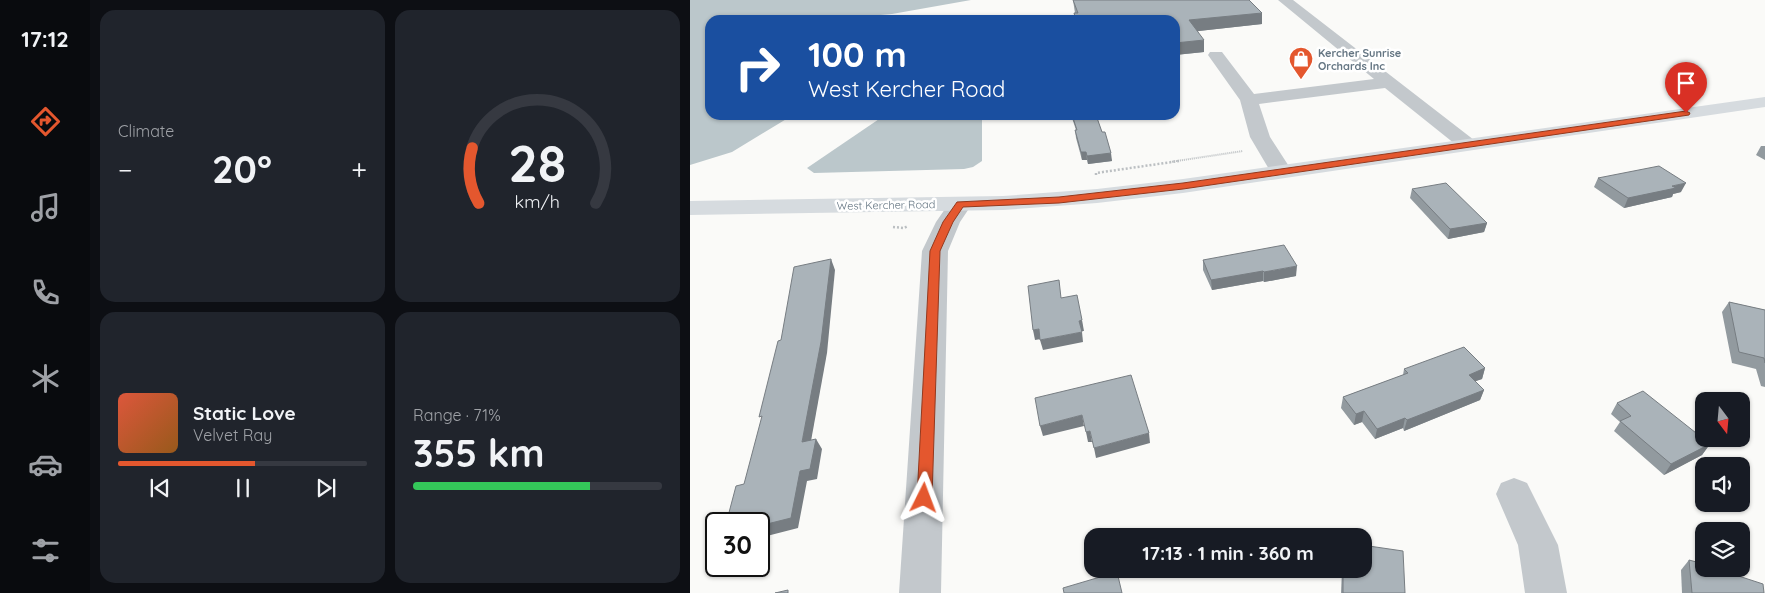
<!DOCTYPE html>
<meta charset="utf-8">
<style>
body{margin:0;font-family:Quicksand,sans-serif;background:#20242c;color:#f1f3f6;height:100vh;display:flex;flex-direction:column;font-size:19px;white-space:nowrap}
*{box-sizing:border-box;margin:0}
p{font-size:16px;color:#9ea1a6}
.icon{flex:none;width:28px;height:28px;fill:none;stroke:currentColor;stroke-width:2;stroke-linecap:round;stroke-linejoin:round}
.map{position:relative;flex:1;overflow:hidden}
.side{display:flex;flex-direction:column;gap:10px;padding:10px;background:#0d0f14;width:600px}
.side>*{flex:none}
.hud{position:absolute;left:15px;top:15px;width:475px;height:105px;border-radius:15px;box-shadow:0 1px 4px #0004;background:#1a4fa0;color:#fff;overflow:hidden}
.needle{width:32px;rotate:164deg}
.fabs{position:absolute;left:1005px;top:392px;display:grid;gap:10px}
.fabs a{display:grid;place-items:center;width:55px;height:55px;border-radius:10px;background:#171b24;box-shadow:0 1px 4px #0004;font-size:25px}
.speed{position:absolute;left:15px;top:512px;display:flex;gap:10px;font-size:25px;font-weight:700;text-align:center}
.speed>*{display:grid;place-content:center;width:65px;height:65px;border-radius:50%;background:#171b24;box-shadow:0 1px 4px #0004;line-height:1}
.speed .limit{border:2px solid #111;border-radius:8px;background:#fff;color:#111}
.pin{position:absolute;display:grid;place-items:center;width:42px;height:42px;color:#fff;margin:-51px -21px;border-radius:50% 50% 50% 0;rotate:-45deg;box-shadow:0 0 5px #0007}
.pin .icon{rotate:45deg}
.me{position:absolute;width:55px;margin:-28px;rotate:3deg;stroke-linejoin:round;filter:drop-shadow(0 0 4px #0008)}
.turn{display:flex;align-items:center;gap:18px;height:105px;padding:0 20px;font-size:22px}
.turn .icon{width:65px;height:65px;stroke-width:2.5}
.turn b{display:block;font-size:35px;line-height:42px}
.big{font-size:38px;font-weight:700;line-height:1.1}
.side .widget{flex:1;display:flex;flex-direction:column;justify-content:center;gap:8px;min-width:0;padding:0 18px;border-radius:15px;background:#20242c}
.side .dial{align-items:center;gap:0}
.dial svg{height:130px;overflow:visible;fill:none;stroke:#363941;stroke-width:7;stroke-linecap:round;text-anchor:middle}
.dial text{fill:#f1f3f6;stroke:none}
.song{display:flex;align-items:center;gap:15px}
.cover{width:60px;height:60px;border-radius:8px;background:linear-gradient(135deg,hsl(10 70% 55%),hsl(30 70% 35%))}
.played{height:5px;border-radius:2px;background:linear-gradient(90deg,#e4572e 55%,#363941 55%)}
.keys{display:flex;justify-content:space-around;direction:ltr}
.heat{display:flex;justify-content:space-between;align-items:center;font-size:28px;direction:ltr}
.charge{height:8px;border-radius:4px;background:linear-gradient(90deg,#34c759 71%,#363941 0)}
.side .tiles{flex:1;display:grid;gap:10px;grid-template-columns:repeat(2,1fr)}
.trip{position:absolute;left:394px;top:528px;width:288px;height:50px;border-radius:15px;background:#171b24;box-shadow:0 1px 4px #0004;font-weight:700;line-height:50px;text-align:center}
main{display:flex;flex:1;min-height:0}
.menu{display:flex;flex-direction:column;width:90px;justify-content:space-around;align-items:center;background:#090b0e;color:#9ea1a6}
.menu .icon{width:35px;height:35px}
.menu .current{color:#e4572e}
.menu b{font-size:22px;color:#f1f3f6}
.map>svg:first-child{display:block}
.water{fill:#bbc7cb}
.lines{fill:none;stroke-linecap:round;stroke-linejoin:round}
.path-far1{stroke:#bbbfc2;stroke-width:2;stroke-dasharray:1 1;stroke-linecap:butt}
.path{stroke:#bbbfc2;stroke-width:2.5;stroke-dasharray:2 2;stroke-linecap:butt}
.minor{fill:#c3c8cc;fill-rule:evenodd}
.major{fill:#d6dbdf;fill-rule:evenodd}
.wall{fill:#929a9f}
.shaded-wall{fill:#777d82}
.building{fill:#aab3b9;stroke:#777d82}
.route{fill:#e4572e;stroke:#94391e}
.labels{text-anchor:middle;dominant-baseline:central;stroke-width:5;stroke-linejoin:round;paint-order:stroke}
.far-poi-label{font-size:11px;font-weight:bold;fill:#657683;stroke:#fff;text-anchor:start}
.far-street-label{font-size:11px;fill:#657683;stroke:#fff}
</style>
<main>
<nav class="menu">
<b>17:12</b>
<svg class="icon current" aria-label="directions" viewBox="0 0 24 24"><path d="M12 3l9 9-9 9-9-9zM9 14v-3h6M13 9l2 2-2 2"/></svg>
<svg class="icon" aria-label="music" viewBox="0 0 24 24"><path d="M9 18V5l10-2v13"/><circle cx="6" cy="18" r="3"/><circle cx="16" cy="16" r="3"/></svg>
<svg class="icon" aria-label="phone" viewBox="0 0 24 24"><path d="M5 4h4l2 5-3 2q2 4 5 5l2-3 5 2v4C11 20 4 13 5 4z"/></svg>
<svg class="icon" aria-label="climate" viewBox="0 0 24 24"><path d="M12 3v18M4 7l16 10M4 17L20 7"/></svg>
<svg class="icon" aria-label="car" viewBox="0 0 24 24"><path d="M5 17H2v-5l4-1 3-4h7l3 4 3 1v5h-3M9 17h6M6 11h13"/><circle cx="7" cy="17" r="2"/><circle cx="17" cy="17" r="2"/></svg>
<svg class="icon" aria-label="filters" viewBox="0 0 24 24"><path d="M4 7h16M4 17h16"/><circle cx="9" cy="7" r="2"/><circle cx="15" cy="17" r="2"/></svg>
</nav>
<section class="side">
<div class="tiles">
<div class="widget"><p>Climate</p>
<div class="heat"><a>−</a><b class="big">20°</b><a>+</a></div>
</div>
<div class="widget dial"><svg viewBox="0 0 100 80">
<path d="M14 69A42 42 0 1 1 86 69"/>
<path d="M14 69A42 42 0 0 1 10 35" stroke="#e4572e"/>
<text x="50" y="56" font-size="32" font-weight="700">28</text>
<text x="50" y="72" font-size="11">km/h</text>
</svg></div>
<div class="widget">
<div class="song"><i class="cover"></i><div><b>Static Love</b><p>Velvet Ray</p></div></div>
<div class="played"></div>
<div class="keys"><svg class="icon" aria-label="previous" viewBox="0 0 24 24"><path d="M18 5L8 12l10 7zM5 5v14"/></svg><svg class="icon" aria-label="pause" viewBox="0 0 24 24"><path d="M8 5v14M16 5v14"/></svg><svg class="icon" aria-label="next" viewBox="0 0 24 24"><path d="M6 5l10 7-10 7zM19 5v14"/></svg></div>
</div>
<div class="widget"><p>Range · 71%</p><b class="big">355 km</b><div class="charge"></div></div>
</div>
</section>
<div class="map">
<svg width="1075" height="593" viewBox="0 0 1075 593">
<rect width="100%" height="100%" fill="#fafaf8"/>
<!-- water -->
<g class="water">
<polygon points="0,0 281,0 202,14 135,20 78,17 72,20 20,20 20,115 103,115 42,152 0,165"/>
<polygon points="195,115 292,115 292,161 283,167 274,169 124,173 117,168"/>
</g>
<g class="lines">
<!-- path-far1 -->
<polyline class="path-far1" points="480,162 553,151"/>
<!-- path -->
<g class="path">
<polyline points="406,175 406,173 489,161"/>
<polyline points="203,227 214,228 218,226"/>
</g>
<!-- minor -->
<g class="minor">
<polygon points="588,0 603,0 784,140 787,144 784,148 777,150 770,148 695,88 569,104 580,137 602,171 599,176 591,177 583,176 560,137 550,100 518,55 520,52 532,52 564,94 684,79"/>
<polygon points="270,197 278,199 282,204 270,222 258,251 251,593 209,593 232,251 246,222 262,199"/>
<polygon points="824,478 837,483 868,545 877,593 835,593 828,545 806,494 811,483"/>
</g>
<!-- major -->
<polygon class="major" points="1075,97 1075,107 493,193 407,203 313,210 0,215 0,201 313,196 407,189 493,179"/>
</g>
<!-- wall -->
<g class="wall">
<polygon points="383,0 572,13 572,24 508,31 514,52 485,55 485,20 385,20 384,13 385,13"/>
<polygon points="381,115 406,115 422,161 398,164 397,160 392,160 386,138 385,130 386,130"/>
<polygon points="1071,146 1075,146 1075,160 1066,155"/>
<polygon points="908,178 991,192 983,194 982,197 934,208 904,187"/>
<polygon points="722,189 797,223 794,232 758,239 720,198"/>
<polygon points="513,260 606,276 574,282 573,281 522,290 513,270"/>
<polygon points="1039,302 1075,310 1075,387 1071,386 1066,369 1042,363 1032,312"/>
<polygon points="795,368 792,379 785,381 794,390 790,400 714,431 713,428 685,439 672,422 664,425 651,408 653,397 713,375 714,369"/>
<polygon points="927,403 1020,444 1012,455 974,475 924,431 930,422 921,414"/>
<polygon points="999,560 1074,593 992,593 991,570"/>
<polygon points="652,569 672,569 715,593 651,593"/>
</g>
<!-- shaded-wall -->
<g class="shaded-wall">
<polygon points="572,13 572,24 500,32 499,20"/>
<polygon points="514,40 514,52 485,55 485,43"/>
<polygon points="391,152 396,152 397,160 392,160"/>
<polygon points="421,153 422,161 398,164 397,156"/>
<polygon points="996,183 991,192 983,194 982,197 934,208 938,198 982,186"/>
<polygon points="797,223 794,232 758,239 760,229"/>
<polygon points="141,259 145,270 137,353 119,452 112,442"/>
<polygon points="607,266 606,276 574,282 574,272"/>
<polygon points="573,271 573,281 522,290 521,280"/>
<polygon points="392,320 394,331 391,331 389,321"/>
<polygon points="349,329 351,339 345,340 343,330"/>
<polygon points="392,332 393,342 353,350 350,340"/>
<polygon points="795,368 792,379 775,385 779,375"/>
<polygon points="794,390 790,400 714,431 717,420"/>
<polygon points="674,411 672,422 664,425 666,414"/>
<polygon points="392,415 394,426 353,436 350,426"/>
<polygon points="715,418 713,428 685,439 687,429"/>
<polygon points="400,431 402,442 398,442 396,432"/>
<polygon points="459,433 460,443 406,458 404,448"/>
<polygon points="126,439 132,449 127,479 117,481 108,528 69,538 69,526 110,471"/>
<polygon points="1020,444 1012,455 974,475 981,464"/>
</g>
<!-- building -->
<g class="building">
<polygon points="383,0 559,0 572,13 499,20 514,40 485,43 485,20 386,20 384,13 388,13"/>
<polygon points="382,115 406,115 412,132 415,132 421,153 397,156 396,152 391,152 385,130 387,130"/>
<polygon points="969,166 996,183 982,186 986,188 938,198 908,178"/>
<polygon points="756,183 797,223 760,229 722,189"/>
<polygon points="594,245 607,266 574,272 573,271 521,280 513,260"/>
<polygon points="141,259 131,342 112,442 126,439 120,469 110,471 101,518 69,526 69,524 36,524 46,486 54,484 72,416 69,417 88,341 91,340 104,267"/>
<polygon points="369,280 371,298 387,295 392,320 389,321 392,332 350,340 349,329 343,330 338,286"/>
<polygon points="1039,302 1075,310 1075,363 1074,358 1049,352"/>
<polygon points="774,347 795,368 779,375 794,390 717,420 715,418 687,429 674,411 666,414 653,397 718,373 714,369"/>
<polygon points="441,375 459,433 404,448 400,431 396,432 392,415 350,426 345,398"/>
<polygon points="953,391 1020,444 981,464 930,421 941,416 927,403"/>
<polygon points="672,545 713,551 715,593 653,593 653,569 672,569"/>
<polygon points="999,560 1014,564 1014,569 1027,569 1073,584 1074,593 1002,593"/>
<polygon points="427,572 432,593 374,593 373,588"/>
<polygon points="98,590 98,593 85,593"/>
</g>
<!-- route -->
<polygon class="route" points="996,111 1000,113 999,115 493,189 369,203 273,207 263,222 250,251 242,498 240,503 234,505 229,503 227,498 240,251 253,222 267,202 369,197 493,183"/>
<!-- icons -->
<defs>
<symbol id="shop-pin" viewBox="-11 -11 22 30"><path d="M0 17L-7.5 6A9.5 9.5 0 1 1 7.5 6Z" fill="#e4572e" stroke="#fff"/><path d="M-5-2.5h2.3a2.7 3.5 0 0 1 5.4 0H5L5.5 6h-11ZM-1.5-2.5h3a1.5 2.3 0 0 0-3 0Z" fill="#fff"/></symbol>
</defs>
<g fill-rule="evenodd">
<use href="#shop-pin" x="597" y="45" width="28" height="38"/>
</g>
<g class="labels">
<!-- far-poi labels -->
<g class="far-poi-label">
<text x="628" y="53">Kercher Sunrise<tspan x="628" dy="13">Orchards Inc</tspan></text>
</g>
<!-- far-street labels -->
<g class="far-street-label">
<text transform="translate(196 205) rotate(-1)">West Kercher Road</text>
</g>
</g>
</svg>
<div class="fabs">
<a><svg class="needle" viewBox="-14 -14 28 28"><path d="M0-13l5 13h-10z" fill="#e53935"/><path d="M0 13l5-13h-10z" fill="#9ea1a6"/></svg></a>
<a><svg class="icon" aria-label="sound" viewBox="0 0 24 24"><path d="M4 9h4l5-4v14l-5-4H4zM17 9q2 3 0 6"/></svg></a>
<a><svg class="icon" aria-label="layers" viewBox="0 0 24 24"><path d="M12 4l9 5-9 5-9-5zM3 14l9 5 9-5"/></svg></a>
</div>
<div class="speed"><div class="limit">30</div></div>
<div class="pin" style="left:996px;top:113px;background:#d93025"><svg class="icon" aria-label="arrive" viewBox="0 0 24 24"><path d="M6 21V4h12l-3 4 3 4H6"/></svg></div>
<svg class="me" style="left:234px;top:498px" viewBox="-20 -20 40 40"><path d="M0-17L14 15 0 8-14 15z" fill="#e4572e" stroke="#fff" stroke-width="4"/></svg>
<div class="trip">17:13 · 1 min · 360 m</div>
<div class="hud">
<div class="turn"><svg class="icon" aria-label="right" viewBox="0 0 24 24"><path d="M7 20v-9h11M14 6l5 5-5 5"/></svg><div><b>100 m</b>West Kercher Road</div></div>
</div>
</div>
</main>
